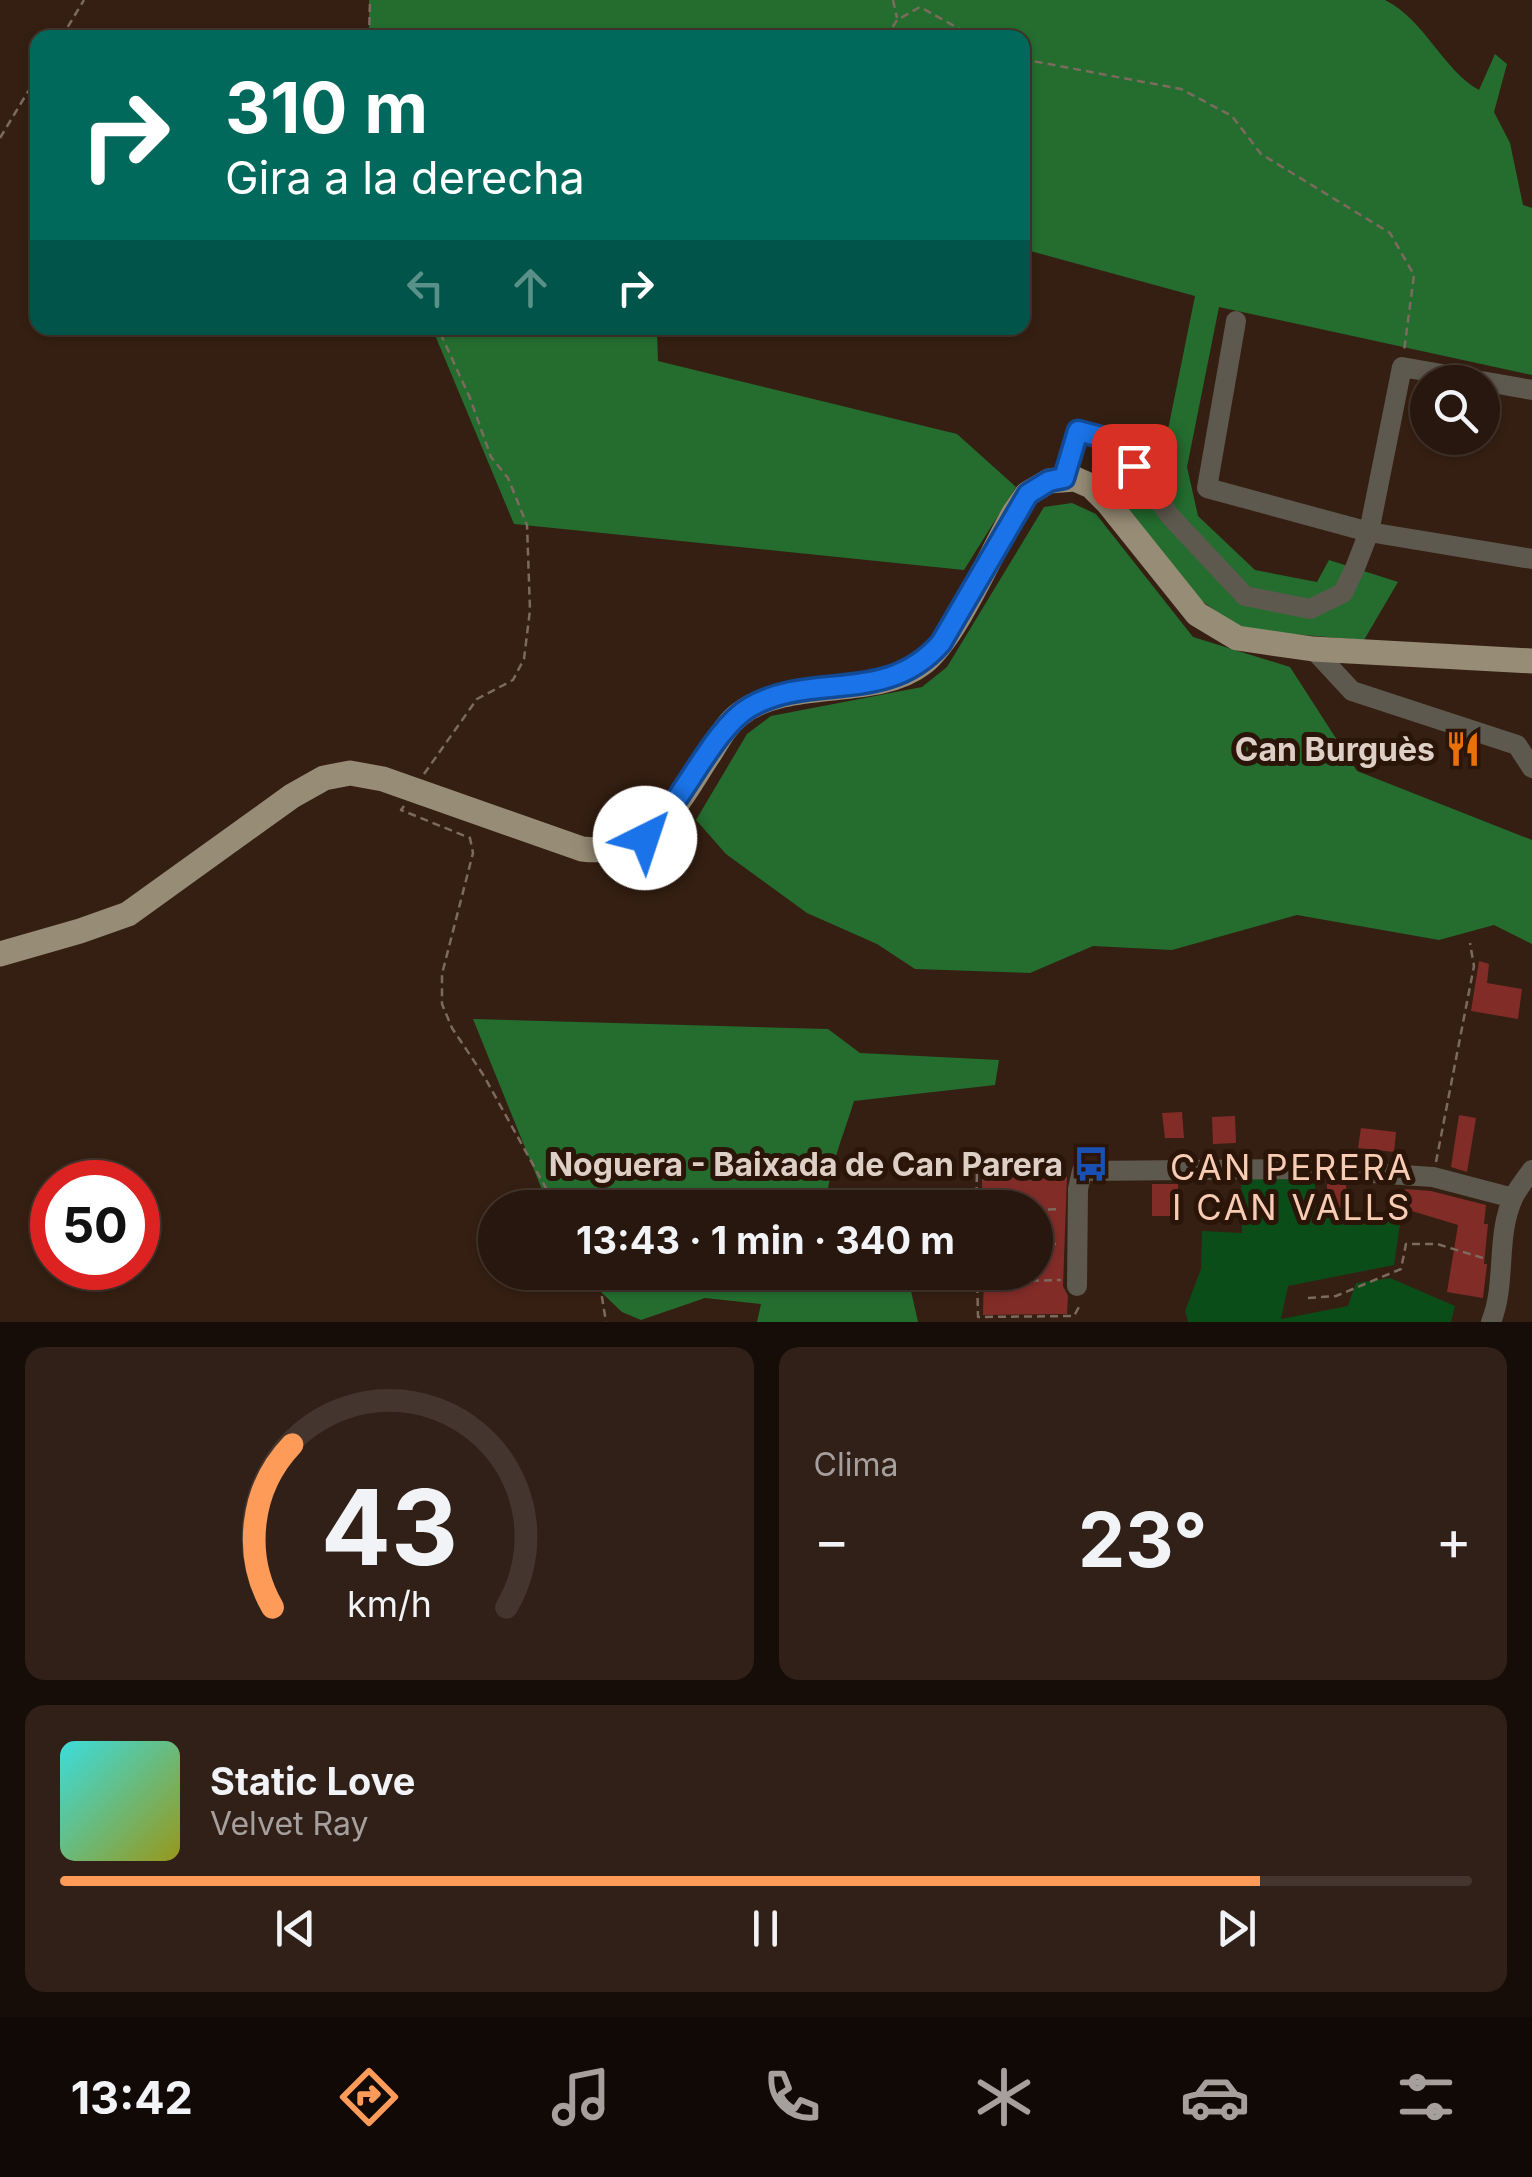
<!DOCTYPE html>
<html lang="es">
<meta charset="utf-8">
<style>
body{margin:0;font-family:Inter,sans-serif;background:#302017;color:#f1f3f6;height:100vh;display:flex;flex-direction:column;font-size:38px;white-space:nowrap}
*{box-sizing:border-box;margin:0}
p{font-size:32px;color:#a59f9e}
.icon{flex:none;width:55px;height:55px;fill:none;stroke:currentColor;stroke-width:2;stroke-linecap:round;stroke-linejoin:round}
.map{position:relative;height:1322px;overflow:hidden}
.sheet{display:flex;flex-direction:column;gap:25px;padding:25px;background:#160d08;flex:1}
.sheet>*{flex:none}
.top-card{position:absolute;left:30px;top:30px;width:1000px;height:305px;border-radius:20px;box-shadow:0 2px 8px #0004,0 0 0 2px #44362e;background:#00695c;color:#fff;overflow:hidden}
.controls{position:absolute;left:1410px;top:365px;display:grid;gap:20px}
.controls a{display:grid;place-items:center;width:90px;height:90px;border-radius:50%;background:#28170e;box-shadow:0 2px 8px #0004,0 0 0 2px #44362e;font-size:50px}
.speed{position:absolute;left:30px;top:1160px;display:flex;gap:20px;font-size:50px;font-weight:700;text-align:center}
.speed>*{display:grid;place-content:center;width:130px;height:130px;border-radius:50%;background:#28170e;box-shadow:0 2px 8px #0004,0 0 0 2px #44362e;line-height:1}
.speed .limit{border:15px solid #d22;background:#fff;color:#111}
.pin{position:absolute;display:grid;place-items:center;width:85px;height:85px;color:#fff;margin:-42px;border-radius:20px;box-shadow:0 5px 15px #0006}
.me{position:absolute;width:110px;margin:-55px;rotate:41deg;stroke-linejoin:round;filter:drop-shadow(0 0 8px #0008)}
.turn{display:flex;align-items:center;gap:35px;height:210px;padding:0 30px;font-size:45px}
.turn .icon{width:130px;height:130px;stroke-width:2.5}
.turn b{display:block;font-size:70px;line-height:85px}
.lanes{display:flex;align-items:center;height:95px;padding:0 30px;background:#0003;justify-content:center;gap:50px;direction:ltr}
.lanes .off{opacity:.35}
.big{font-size:75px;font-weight:700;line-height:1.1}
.sheet .widget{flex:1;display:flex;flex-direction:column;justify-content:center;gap:15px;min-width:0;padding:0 35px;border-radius:20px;background:#302017}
.sheet .dial{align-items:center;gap:0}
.dial svg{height:260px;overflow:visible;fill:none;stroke:#44362e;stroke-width:7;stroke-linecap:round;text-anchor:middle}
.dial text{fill:#f1f3f6;stroke:none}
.song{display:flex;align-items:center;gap:30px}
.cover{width:120px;height:120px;border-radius:15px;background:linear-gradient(135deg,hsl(180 70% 55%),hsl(60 70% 35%))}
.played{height:10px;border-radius:5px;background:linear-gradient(90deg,#ff9b59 85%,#44362e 85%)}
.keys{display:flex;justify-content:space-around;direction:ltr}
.heat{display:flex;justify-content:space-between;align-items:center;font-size:55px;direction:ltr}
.sheet .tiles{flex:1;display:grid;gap:25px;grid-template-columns:1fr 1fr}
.widget:last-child{grid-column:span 2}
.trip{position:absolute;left:478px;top:1190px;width:575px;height:100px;border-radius:50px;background:#28170e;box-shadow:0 2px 8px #0004,0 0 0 2px #44362e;font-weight:700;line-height:100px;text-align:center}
.menu{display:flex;height:160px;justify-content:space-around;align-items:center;background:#100906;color:#a59f9e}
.menu .icon{width:70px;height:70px}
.menu .current{color:#ff9b59}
.menu b{font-size:45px;color:#f1f3f6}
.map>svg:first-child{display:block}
.green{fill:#0b4d19}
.forest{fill:#246d2f}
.building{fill:#822c28}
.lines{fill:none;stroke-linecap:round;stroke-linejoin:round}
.path{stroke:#7d6a5f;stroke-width:2.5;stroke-dasharray:8 5;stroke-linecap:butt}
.minor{stroke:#5e594e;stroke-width:20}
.major{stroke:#978c75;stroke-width:25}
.route-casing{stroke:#114b97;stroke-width:25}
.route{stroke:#1a73e8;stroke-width:18}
.labels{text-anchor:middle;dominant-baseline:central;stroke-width:10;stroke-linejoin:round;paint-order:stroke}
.poi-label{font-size:32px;font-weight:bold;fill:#decfc6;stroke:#2a1508;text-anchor:end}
.neighbourhood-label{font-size:35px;letter-spacing:2.5px;fill:#f7ccb3;stroke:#2a1508}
</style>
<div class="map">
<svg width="1532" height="1322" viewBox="0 0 1532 1322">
<rect width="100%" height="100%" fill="#351f12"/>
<!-- green -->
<polygon class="green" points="1315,1178 1316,1219 1402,1211 1394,1265 1288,1286 1281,1319 1348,1306 1356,1283 1390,1278 1455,1306 1451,1322 1188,1322 1185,1311 1201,1269 1202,1231 1242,1233 1241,1179"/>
<!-- forest -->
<g class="forest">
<path d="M 369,0 L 1385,0 C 1424,19 1443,70 1479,90 L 1495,54 L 1507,64 L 1494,112 L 1510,143 L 1523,205 L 1532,208 L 1532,375 L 1219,307 L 1187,467 L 1198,516 L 1255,570 L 1317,582 L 1329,560 L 1398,582 L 1364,640 L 1242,630 L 1195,596 L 1104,480 L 1093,457 L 1158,479 L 1195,296 L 1023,249 L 1022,38 L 369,38 Z"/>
<polygon points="432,328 657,328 658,361 957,434 1016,487 964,570 514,524"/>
<polygon points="1072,503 1096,514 1193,637 1290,667 1357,771 1532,840 1532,944 1494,925 1439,940 1297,915 1172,950 1093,946 1030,973 915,969 877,944 807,913 726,854 696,820 747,734 771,716 922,687 947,667 1044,507"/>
<path d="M 473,1019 L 828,1029 L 860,1053 L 999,1060 L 995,1085 L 854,1101 C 843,1137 828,1171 826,1207 L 549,1207 Z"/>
<polygon points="581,1273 852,1273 864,1290 885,1273 907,1273 918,1322 757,1322 761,1304 705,1298 641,1320 622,1312"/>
</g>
<!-- building -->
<g class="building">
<polygon points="1479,961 1489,964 1487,983 1522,989 1518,1019 1471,1011"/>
<polygon points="1182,1112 1184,1138 1165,1138 1162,1113"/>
<polygon points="1459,1115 1476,1118 1467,1172 1451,1167"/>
<polygon points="1235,1116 1236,1143 1213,1144 1212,1117"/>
<polygon points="1361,1128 1396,1132 1394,1152 1358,1148"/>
<polygon points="1067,1177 1063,1286 1068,1296 1067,1314 983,1315 984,1272 1035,1272 1035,1207 982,1208 982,1178"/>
<polygon points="1152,1184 1178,1184 1177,1216 1152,1216"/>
<polygon points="1327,1184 1346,1185 1347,1208 1327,1207"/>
<polygon points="1405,1189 1431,1191 1486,1205 1484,1224 1488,1224 1484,1264 1487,1264 1483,1298 1447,1292 1458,1225 1402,1208"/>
</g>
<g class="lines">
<!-- path -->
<g class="path">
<polyline points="893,0 897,18"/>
<polyline points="61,38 84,0"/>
<polyline points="369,38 370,0"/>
<polyline points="886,38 897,20 920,7 976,38"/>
<polyline points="1022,59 1181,89 1232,116 1261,154 1390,233 1414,275 1404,351"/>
<polyline points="0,138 38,75"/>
<polyline points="424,774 477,699 513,680 524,659 530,610 527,525 508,478 491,457 470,398 438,328"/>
<polyline points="404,806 401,810 470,838 473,853 442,974 442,1004 452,1028 484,1076 557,1208"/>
<polyline points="1436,1162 1474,966 1470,943"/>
<polyline points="976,1208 977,1172 1065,1171"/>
<polyline points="1035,1210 1061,1209"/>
<polyline points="1035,1244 1058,1244"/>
<polyline points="593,1272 600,1285 606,1322"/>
<polyline points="977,1272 978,1317 1074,1316 1080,1305"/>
<polyline points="979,1282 1061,1280"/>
<polyline points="1308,1298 1336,1296 1401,1269 1406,1244 1437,1244 1483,1258"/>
</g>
<!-- minor -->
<g class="minor">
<polyline points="1236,321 1207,488 1369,532 1532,559"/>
<polyline points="1064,478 1078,431 1116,441 1170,516 1245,596 1310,609 1343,593 1355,568 1369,532 1402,367 1532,390"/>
<polyline points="1313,649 1352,691 1517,745 1532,768"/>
<polyline points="1077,1286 1078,1189 1082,1171 1310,1169 1433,1177 1513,1198"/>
<path d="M 1491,1322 C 1507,1283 1495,1235 1514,1196 C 1519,1187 1526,1178 1532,1170"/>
</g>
<!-- major -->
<path class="major" d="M 0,954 L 80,931 L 128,914 L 292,796 L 324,778 L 350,773 L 383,779 L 582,849 C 655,857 676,804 712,750 C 720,737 727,724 740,714 C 789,676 876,700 923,663 C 956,637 991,553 1014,513 L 1027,494 L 1049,481 L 1075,479 L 1091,486 L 1108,503 L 1197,614 L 1237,638 L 1313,649 L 1532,661"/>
</g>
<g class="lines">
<defs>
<path id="route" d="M 645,838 C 682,804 712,729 750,707 C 812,671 886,706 941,643 L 1028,494 L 1049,481 L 1064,478 L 1078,431 L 1116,441 L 1134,466"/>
</defs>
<!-- route casing -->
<use href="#route" class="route-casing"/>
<!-- route -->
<use href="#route" class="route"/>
</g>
<!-- icons -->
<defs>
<symbol id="restaurant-bare" viewBox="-9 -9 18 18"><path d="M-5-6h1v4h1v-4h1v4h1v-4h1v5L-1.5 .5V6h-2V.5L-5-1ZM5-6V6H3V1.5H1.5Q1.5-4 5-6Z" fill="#e8710a" stroke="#2a1508" stroke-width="2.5" paint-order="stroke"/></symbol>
<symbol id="bus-bare" viewBox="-9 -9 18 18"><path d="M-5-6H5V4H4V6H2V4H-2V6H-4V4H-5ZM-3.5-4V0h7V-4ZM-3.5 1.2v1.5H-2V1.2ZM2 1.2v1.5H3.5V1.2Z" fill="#1a4fb4" stroke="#2a1508" stroke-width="2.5" paint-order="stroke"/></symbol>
</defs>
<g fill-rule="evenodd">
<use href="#restaurant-bare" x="1438" y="724" width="50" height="50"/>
<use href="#bus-bare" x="1066" y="1139" width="50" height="50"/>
</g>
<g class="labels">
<!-- poi labels -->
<g class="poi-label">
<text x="1435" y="749">Can Burguès</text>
<text x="1063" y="1164">Noguera - Baixada de Can Parera</text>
</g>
<!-- neighbourhood labels -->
<g class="neighbourhood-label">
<text x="1292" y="1167">CAN PERERA<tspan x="1292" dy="40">I CAN VALLS</tspan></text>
</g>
</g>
</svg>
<div class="controls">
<a><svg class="icon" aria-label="search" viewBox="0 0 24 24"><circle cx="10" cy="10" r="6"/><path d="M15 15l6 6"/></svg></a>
</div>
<div class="speed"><div class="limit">50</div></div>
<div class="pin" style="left:1134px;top:466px;background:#d93025"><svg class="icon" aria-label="arrive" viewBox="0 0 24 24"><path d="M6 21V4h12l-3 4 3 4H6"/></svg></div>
<svg class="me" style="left:645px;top:838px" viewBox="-20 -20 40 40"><circle r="19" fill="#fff"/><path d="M0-13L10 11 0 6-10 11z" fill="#1a73e8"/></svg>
<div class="trip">13:43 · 1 min · 340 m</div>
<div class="top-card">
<div class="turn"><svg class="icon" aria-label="right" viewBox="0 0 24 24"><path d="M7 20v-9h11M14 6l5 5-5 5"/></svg><div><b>310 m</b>Gira a la derecha</div></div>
<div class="lanes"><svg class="icon off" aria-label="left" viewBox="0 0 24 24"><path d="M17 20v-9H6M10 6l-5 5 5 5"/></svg><svg class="icon off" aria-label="ahead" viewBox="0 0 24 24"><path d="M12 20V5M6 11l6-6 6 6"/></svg><svg class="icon" aria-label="right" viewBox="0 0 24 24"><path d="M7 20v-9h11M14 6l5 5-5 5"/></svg></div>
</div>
</div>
<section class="sheet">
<div class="tiles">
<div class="widget dial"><svg viewBox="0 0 100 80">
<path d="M14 69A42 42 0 1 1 86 69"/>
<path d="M14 69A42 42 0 0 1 20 19" stroke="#ff9b59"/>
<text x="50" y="56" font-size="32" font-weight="700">43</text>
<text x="50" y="72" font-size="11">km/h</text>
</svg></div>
<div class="widget"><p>Clima</p>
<div class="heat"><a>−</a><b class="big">23°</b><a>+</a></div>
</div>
<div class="widget">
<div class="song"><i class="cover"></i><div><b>Static Love</b><p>Velvet Ray</p></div></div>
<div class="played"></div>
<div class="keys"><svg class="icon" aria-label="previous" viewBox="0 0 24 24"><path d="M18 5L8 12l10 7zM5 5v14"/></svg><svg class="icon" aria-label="pause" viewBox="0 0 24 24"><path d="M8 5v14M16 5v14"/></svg><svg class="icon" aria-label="next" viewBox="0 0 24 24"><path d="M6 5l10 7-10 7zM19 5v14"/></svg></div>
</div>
</div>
</section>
<nav class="menu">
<b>13:42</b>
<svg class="icon current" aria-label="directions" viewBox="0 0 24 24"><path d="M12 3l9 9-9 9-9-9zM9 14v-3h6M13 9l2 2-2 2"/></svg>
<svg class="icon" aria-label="music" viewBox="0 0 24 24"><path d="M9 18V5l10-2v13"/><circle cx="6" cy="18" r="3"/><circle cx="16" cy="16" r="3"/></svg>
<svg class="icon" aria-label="phone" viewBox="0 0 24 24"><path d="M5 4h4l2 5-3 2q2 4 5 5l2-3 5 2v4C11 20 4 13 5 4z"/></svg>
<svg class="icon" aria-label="climate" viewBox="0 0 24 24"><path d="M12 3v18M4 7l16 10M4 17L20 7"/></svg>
<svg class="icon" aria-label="car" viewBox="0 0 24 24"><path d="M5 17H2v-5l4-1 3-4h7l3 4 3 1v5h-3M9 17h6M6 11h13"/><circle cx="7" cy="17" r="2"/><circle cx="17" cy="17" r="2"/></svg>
<svg class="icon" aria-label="filters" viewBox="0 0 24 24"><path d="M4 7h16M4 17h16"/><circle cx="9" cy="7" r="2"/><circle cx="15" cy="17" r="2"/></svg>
</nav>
